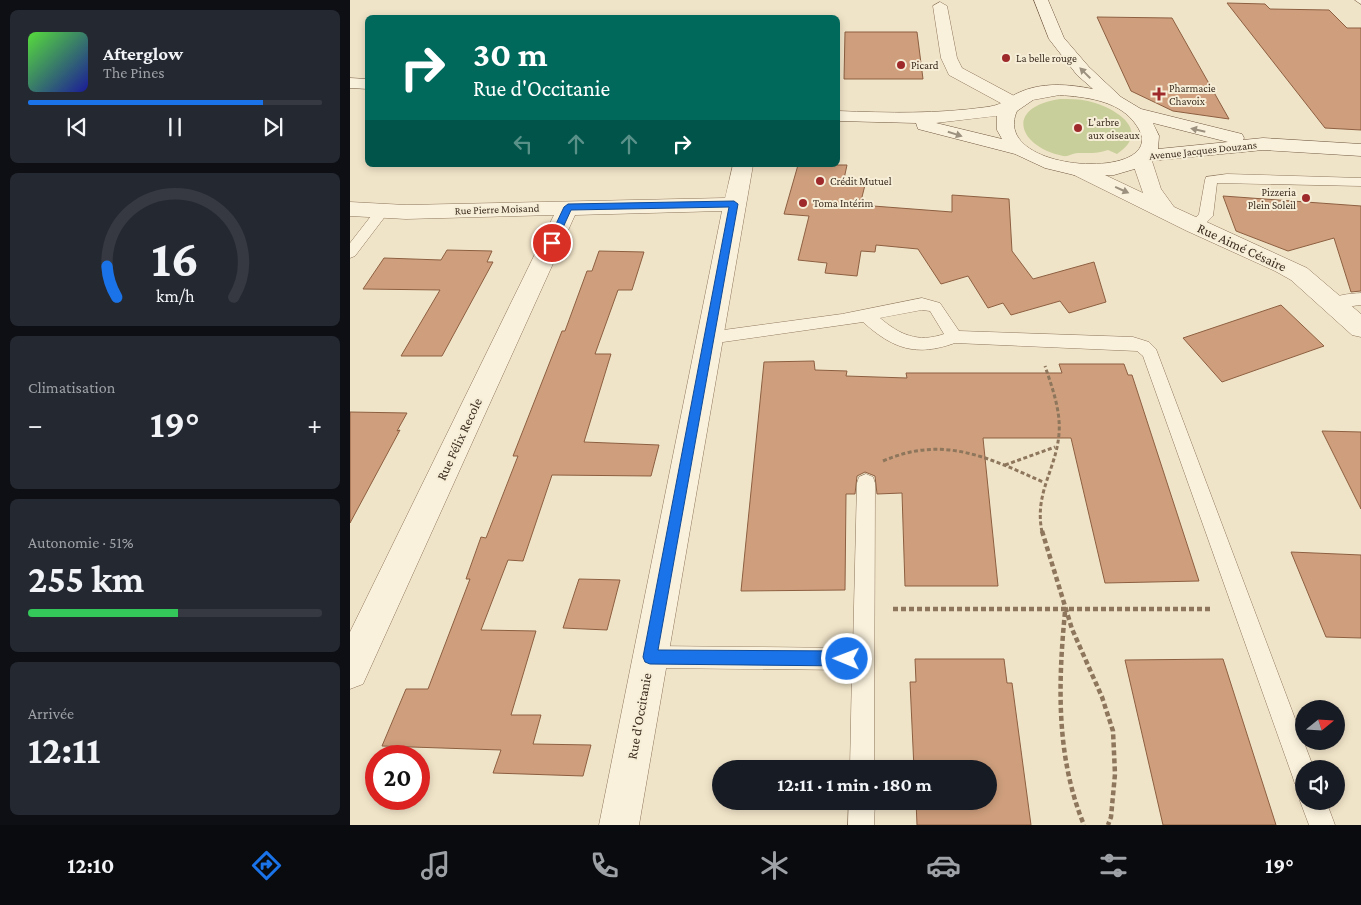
<!DOCTYPE html>
<html lang="fr">
<meta charset="utf-8">
<style>
body{margin:0;font-family:"Crimson Pro",serif;background:#242831;color:#f1f3f6;height:100vh;display:flex;flex-direction:column;font-size:19px;white-space:nowrap}
*{box-sizing:border-box;margin:0}
p{font-size:16px;color:#9ea1a6}
.icon{flex:none;width:28px;height:28px;fill:none;stroke:currentColor;stroke-width:2;stroke-linecap:round;stroke-linejoin:round}
.map{position:relative;flex:1;overflow:hidden}
.drawer{display:flex;flex-direction:column;gap:10px;padding:10px;background:#0d0f14;width:350px}
.drawer>*{flex:none}
.banner{position:absolute;left:15px;top:15px;width:475px;height:152px;border-radius:8px;box-shadow:0 2px 8px #0003;background:#00695c;color:#fff;overflow:hidden}
.needle{width:32px;rotate:72deg}
.fabs{position:absolute;left:945px;top:700px;display:grid;gap:10px}
.fabs a{display:grid;place-items:center;width:50px;height:50px;border-radius:50%;background:#171b24;box-shadow:0 2px 8px #0003;font-size:25px}
.speed{position:absolute;left:15px;top:745px;display:flex;gap:10px;font-size:25px;font-weight:700;text-align:center}
.speed>*{display:grid;place-content:center;width:65px;height:65px;border-radius:50%;background:#171b24;box-shadow:0 2px 8px #0003;line-height:1}
.speed .limit{border:8px solid #d22;background:#fff;color:#111}
.pin{position:absolute;display:grid;place-items:center;width:42px;height:42px;color:#fff;margin:-21px;border:2px solid #fff;border-radius:50%;box-shadow:0 1px 5px #0007}
.me{position:absolute;width:55px;margin:-28px;rotate:271deg;stroke-linejoin:round;filter:drop-shadow(0 0 4px #0008)}
.turn{display:flex;align-items:center;gap:18px;height:105px;padding:0 25px;font-size:22px}
.turn .icon{width:65px;height:65px;stroke-width:2.5}
.turn b{display:block;font-size:35px;line-height:42px}
.lanes{display:flex;align-items:center;height:48px;padding:0 25px;background:#0003;justify-content:center;gap:25px;direction:ltr}
.lanes .off{opacity:.35}
.big{font-size:38px;font-weight:700;line-height:1.1}
.drawer .tile{flex:1;display:flex;flex-direction:column;justify-content:center;gap:8px;min-width:0;padding:0 18px;border-radius:8px;background:#242831}
.drawer .dial{align-items:center;gap:0}
.dial svg{height:130px;overflow:visible;fill:none;stroke:#363941;stroke-width:7;stroke-linecap:round;text-anchor:middle}
.dial text{fill:#f1f3f6;stroke:none}
.song{display:flex;align-items:center;gap:15px}
.cover{width:60px;height:60px;border-radius:8px;background:linear-gradient(135deg,hsl(110 70% 55%),hsl(240 70% 35%))}
.played{height:5px;border-radius:2px;background:linear-gradient(90deg,#1a73e8 80%,#363941 80%)}
.keys{display:flex;justify-content:space-around;direction:ltr}
.heat{display:flex;justify-content:space-between;align-items:center;font-size:28px;direction:ltr}
.charge{height:8px;border-radius:4px;background:linear-gradient(90deg,#34c759 51%,#363941 0)}
.trip{position:absolute;left:362px;top:760px;width:285px;height:50px;border-radius:25px;background:#171b24;box-shadow:0 2px 8px #0003;font-weight:700;line-height:50px;text-align:center}
.tabs{display:flex;height:80px;justify-content:space-around;align-items:center;background:#090b0e;color:#9ea1a6}
.tabs .icon{width:35px;height:35px}
.tabs .selected{color:#1a73e8}
.tabs b{font-size:22px;color:#f1f3f6}
main{display:flex;flex:1;min-height:0}
.map>svg:first-child{display:block}
.green{fill:#c9cf9b}
.building{fill:#cf9f7d;stroke:#8d5f41}
.lines{fill:none;stroke-linecap:round;stroke-linejoin:round}
.lane-casing{stroke:#8d765c;stroke-width:1}
.street-casing{stroke:#8d765c;stroke-width:1}
.secondary-casing{stroke:#6f573f;stroke-width:1}
.path-far1{stroke:#8d765c;stroke-width:3;stroke-dasharray:4 2.5;stroke-linecap:butt}
.path{stroke:#8d765c;stroke-width:4.5;stroke-dasharray:5 3;stroke-linecap:butt}
.lane{fill:#faf1dc;fill-rule:evenodd}
.street{fill:#faf1dc;fill-rule:evenodd}
.secondary{fill:#faf1dc;fill-rule:evenodd}
.oneway{fill:#9c907e}
.route{fill:#1a73e8;stroke:#114b97}
.poi-dot{fill:#9e2a2b;stroke:#f7eed8;stroke-width:2}
.labels{text-anchor:middle;dominant-baseline:central;stroke-width:4;stroke-linejoin:round;paint-order:stroke}
.far-poi-label{font-size:11px;fill:#3d2e20;stroke:#f7eed8;text-anchor:start}
.far-street-label{font-size:11px;fill:#3d2e20;stroke:#f7eed8}
.street-label{font-size:14px;fill:#3d2e20;stroke:#f7eed8}
</style>
<main>
<section class="drawer">
<div class="tile">
<div class="song"><i class="cover"></i><div><b>Afterglow</b><p>The Pines</p></div></div>
<div class="played"></div>
<div class="keys"><svg class="icon" aria-label="previous" viewBox="0 0 24 24"><path d="M18 5L8 12l10 7zM5 5v14"/></svg><svg class="icon" aria-label="pause" viewBox="0 0 24 24"><path d="M8 5v14M16 5v14"/></svg><svg class="icon" aria-label="next" viewBox="0 0 24 24"><path d="M6 5l10 7-10 7zM19 5v14"/></svg></div>
</div>
<div class="tile dial"><svg viewBox="0 0 100 80">
<path d="M14 69A42 42 0 1 1 86 69"/>
<path d="M14 69A42 42 0 0 1 8 50" stroke="#1a73e8"/>
<text x="50" y="56" font-size="32" font-weight="700">16</text>
<text x="50" y="72" font-size="11">km/h</text>
</svg></div>
<div class="tile"><p>Climatisation</p>
<div class="heat"><a>−</a><b class="big">19°</b><a>+</a></div>
</div>
<div class="tile"><p>Autonomie · 51%</p><b class="big">255 km</b><div class="charge"></div></div>
<div class="tile"><p>Arrivée</p><b class="big">12:11</b></div>
</section>
<div class="map">
<svg width="1011" height="825" viewBox="0 0 1011 825">
<rect width="100%" height="100%" fill="#f0e4c8"/>
<!-- green -->
<path class="green" d="M 710,99 C 719,99 729,99 738,101 C 764,107 803,130 767,154 L 758,150 C 747,154 739,153 728,153 C 723,153 718,157 713,156 C 668,147 654,107 710,99 Z"/>
<!-- building -->
<g class="building">
<polygon points="877,3 915,4 920,9 979,10 997,28 1011,28 1011,130 975,128"/>
<polygon points="747,17 822,18 879,119 823,111 781,91"/>
<polygon points="495,32 567,32 573,79 494,79"/>
<polygon points="448,165 497,165 494,179 516,181 510,205 602,212 602,195 659,199 662,251 683,279 744,262 756,302 719,313 710,301 661,315 653,303 638,308 618,276 591,284 568,249 526,245 525,252 511,251 507,276 475,273 477,263 448,260 459,216 434,214"/>
<polygon points="873,196 1011,206 1011,291 1001,292 984,238 938,251 886,231"/>
<polygon points="97,250 142,251 137,262 143,262 92,356 51,356 90,290 13,289 34,258 91,260"/>
<polygon points="249,251 294,252 282,290 268,290 245,354 261,354 234,442 309,445 301,476 202,475 173,561 158,560 131,630 186,631 161,715 191,715 183,744 241,745 233,776 143,773 151,750 32,746 56,689 78,689 120,579 116,579 131,537 136,538 168,456 163,456 212,331 215,331 237,271 242,271"/>
<polygon points="931,305 974,346 872,382 833,338"/>
<polygon points="464,361 465,370 497,371 496,376 557,378 556,373 712,373 709,364 774,364 778,375 782,375 849,581 755,583 721,438 633,438 648,586 555,586 552,493 527,494 525,476 515,472 507,476 505,494 496,494 495,590 391,591 414,362"/>
<polygon points="0,412 57,413 47,431 50,430 0,523"/>
<polygon points="972,431 1011,432 1011,509"/>
<polygon points="941,552 1011,555 1011,638 976,637"/>
<polygon points="229,579 270,580 257,630 213,628"/>
<polygon points="565,659 654,659 657,683 662,683 681,825 567,825 566,801 639,801 639,769 564,769 560,682 566,682"/>
<polygon points="873,659 926,825 813,825 775,660"/>
</g>
<g class="lines">
<defs>
<g id="lane">
<polygon points="1005,0 1011,0 1011,4"/>
<polygon points="877,174 1011,178 1011,186 867,183 863,216 850,229 840,229 838,226 849,214 855,180 856,177"/>
<polygon points="33,206 40,210 5,256 0,258 0,243 28,207"/>
<path d="M 1011,293 L 1011,305 C 1001,305 988,312 979,309 L 976,305 C 982,294 1000,294 1011,293 Z"/>
<path d="M 572,298 L 590,303 L 609,331 L 783,337 L 799,342 L 806,349 L 964,769 L 954,769 L 954,787 L 945,784 L 942,775 L 793,356 L 787,351 L 605,343 C 566,357 543,349 513,322 L 359,344 L 353,342 L 351,338 L 353,334 L 359,332 L 492,314 ZM 572,310 L 580,311 L 594,334 C 568,343 550,335 530,318 Z"/>
<polygon points="516,474 523,477 525,483 524,769 500,769 502,670 300,668 292,665 289,657 292,649 300,646 503,648 507,483 509,477"/>
<polygon points="954,793 954,801 976,801 985,825 959,825 950,801"/>
<polygon points="499,801 525,801 524,825 498,825"/>
</g>
<g id="street">
<polygon points="590,2 597,6 607,58 612,68 670,99 673,103 670,107 658,107 599,75 591,58 583,6"/>
<polygon points="791,152 798,154 801,158 811,189 824,207 957,268 1011,314 1011,337 1002,335 941,280 925,271 837,231 722,174 719,170 722,166 736,166 793,193 781,158 784,154"/>
<polygon points="383,165 403,165 289,825 249,825 372,211 225,215 13,684 0,689 0,632 204,215 56,219 0,216 0,202 56,205 375,198"/>
</g>
<g id="secondary">
<path d="M 684,0 L 698,0 L 714,38 L 739,67 L 771,97 L 791,109 L 892,134 L 894,138 L 893,140 L 913,138 L 1011,144 L 1011,156 L 913,150 L 799,161 L 788,168 L 764,175 L 724,175 L 695,168 L 665,154 L 568,129 L 566,123 L 488,121 L 488,111 C 538,113 588,114 637,107 C 656,104 653,100 668,93 C 691,82 718,84 743,89 L 727,75 L 699,39 ZM 710,95 C 735,97 767,100 784,122 C 833,183 638,176 667,111 L 683,100 ZM 647,116 L 647,130 L 652,139 L 586,123 ZM 803,123 L 878,142 L 808,149 L 809,136 Z"/>
<polygon points="0,78 18,79 18,89 0,88"/>
</g>
</defs>
<!-- lane casing -->
<use href="#lane" class="lane-casing"/>
<!-- street casing -->
<use href="#street" class="street-casing"/>
<!-- secondary casing -->
<use href="#secondary" class="secondary-casing"/>
<!-- path-far1 -->
<g class="path-far1">
<path d="M 533,461 C 593,435 637,457 693,482"/>
<polyline points="655,465 705,447"/>
<path d="M 692,532 C 684,493 706,470 709,434 C 711,411 702,387 695,366"/>
</g>
<!-- path -->
<g class="path">
<polyline points="692,531 722,629 752,697 763,731 765,774 761,817 758,825"/>
<polyline points="543,609 862,609"/>
<path d="M 715,612 C 708,684 706,757 734,825"/>
</g>
<!-- lane -->
<use href="#lane" class="lane"/>
<!-- street -->
<use href="#street" class="street"/>
<!-- secondary -->
<use href="#secondary" class="secondary"/>
</g>
<!-- one-way arrows -->
<defs><path id="oneway-solid" d="M-6-.8H1V-3.2L6.5 0L1 3.2V.8H-6Z" transform="scale(1.25)"/></defs>
<g class="oneway">
<use href="#oneway-solid" transform="translate(735 73) rotate(-135)"/>
<use href="#oneway-solid" transform="translate(848 130) rotate(-167)"/>
<use href="#oneway-solid" transform="translate(605 134) rotate(17)"/>
<use href="#oneway-solid" transform="translate(772 190) rotate(24)"/>
</g>
<!-- route -->
<polygon class="route" points="384,201 388,204 308,650 497,651 503,654 505,659 503,664 497,666 300,664 295,662 293,657 379,207 221,210 205,245 197,243 214,207 218,204"/>
<!-- markers -->
<g class="poi-dot">
<circle cx="656" cy="58" r="5"/>
<circle cx="551" cy="65" r="5"/>
<path d="M806.5 86.5h5v5h5v5h-5v5h-5v-5h-5v-5h5z"/>
<circle cx="728" cy="128" r="5"/>
<circle cx="470" cy="181" r="5"/>
<circle cx="956" cy="198" r="5"/>
<circle cx="453" cy="203" r="5"/>
</g>
<g class="labels">
<!-- far-poi labels -->
<g class="far-poi-label">
<text x="666" y="58">La belle rouge</text>
<text x="561" y="65">Picard</text>
<text x="819" y="88">Pharmacie<tspan x="819" dy="13">Chavoix</tspan></text>
<text x="738" y="122">L'arbre<tspan x="738" dy="13">aux oiseaux</tspan></text>
<text x="480" y="181">Crédit Mutuel</text>
<text x="946" y="192" text-anchor="end">Pizzeria<tspan x="946" dy="13">Plein Soleil</tspan></text>
<text x="463" y="203">Toma Intérim</text>
</g>
<!-- far-street labels -->
<g class="far-street-label">
<text transform="translate(853 150) rotate(-6)">Avenue Jacques Douzans</text>
<text transform="translate(147 209) rotate(-2)">Rue Pierre Moisand</text>
</g>
<!-- street labels -->
<g class="street-label">
<text transform="translate(892 247) rotate(25)">Rue Aimé Césaire</text>
<text transform="translate(109 439) rotate(-65)">Rue Félix Recole</text>
<text transform="translate(289 716) rotate(-80)">Rue d'Occitanie</text>
</g>
</g>
</svg>
<div class="fabs">
<a><svg class="needle" viewBox="-14 -14 28 28"><path d="M0-13l5 13h-10z" fill="#e53935"/><path d="M0 13l5-13h-10z" fill="#9ea1a6"/></svg></a>
<a><svg class="icon" aria-label="sound" viewBox="0 0 24 24"><path d="M4 9h4l5-4v14l-5-4H4zM17 9q2 3 0 6"/></svg></a>
</div>
<div class="speed"><div class="limit">20</div></div>
<div class="pin" style="left:202px;top:243px;background:#d93025"><svg class="icon" aria-label="arrive" viewBox="0 0 24 24"><path d="M6 21V4h12l-3 4 3 4H6"/></svg></div>
<svg class="me" style="left:497px;top:659px" viewBox="-20 -20 40 40"><circle r="17" fill="#1a73e8" stroke="#fff" stroke-width="3"/><path d="M0-11L8 9 0 5-8 9z" fill="#fff"/></svg>
<div class="trip">12:11 · 1 min · 180 m</div>
<div class="banner">
<div class="turn"><svg class="icon" aria-label="right" viewBox="0 0 24 24"><path d="M7 20v-9h11M14 6l5 5-5 5"/></svg><div><b>30 m</b>Rue d'Occitanie</div></div>
<div class="lanes"><svg class="icon off" aria-label="left" viewBox="0 0 24 24"><path d="M17 20v-9H6M10 6l-5 5 5 5"/></svg><svg class="icon off" aria-label="ahead" viewBox="0 0 24 24"><path d="M12 20V5M6 11l6-6 6 6"/></svg><svg class="icon off" aria-label="ahead" viewBox="0 0 24 24"><path d="M12 20V5M6 11l6-6 6 6"/></svg><svg class="icon" aria-label="right" viewBox="0 0 24 24"><path d="M7 20v-9h11M14 6l5 5-5 5"/></svg></div>
</div>
</div>
</main>
<nav class="tabs">
<b>12:10</b>
<svg class="icon selected" aria-label="directions" viewBox="0 0 24 24"><path d="M12 3l9 9-9 9-9-9zM9 14v-3h6M13 9l2 2-2 2"/></svg>
<svg class="icon" aria-label="music" viewBox="0 0 24 24"><path d="M9 18V5l10-2v13"/><circle cx="6" cy="18" r="3"/><circle cx="16" cy="16" r="3"/></svg>
<svg class="icon" aria-label="phone" viewBox="0 0 24 24"><path d="M5 4h4l2 5-3 2q2 4 5 5l2-3 5 2v4C11 20 4 13 5 4z"/></svg>
<svg class="icon" aria-label="climate" viewBox="0 0 24 24"><path d="M12 3v18M4 7l16 10M4 17L20 7"/></svg>
<svg class="icon" aria-label="car" viewBox="0 0 24 24"><path d="M5 17H2v-5l4-1 3-4h7l3 4 3 1v5h-3M9 17h6M6 11h13"/><circle cx="7" cy="17" r="2"/><circle cx="17" cy="17" r="2"/></svg>
<svg class="icon" aria-label="filters" viewBox="0 0 24 24"><path d="M4 7h16M4 17h16"/><circle cx="9" cy="7" r="2"/><circle cx="15" cy="17" r="2"/></svg>
<b>19°</b>
</nav>
